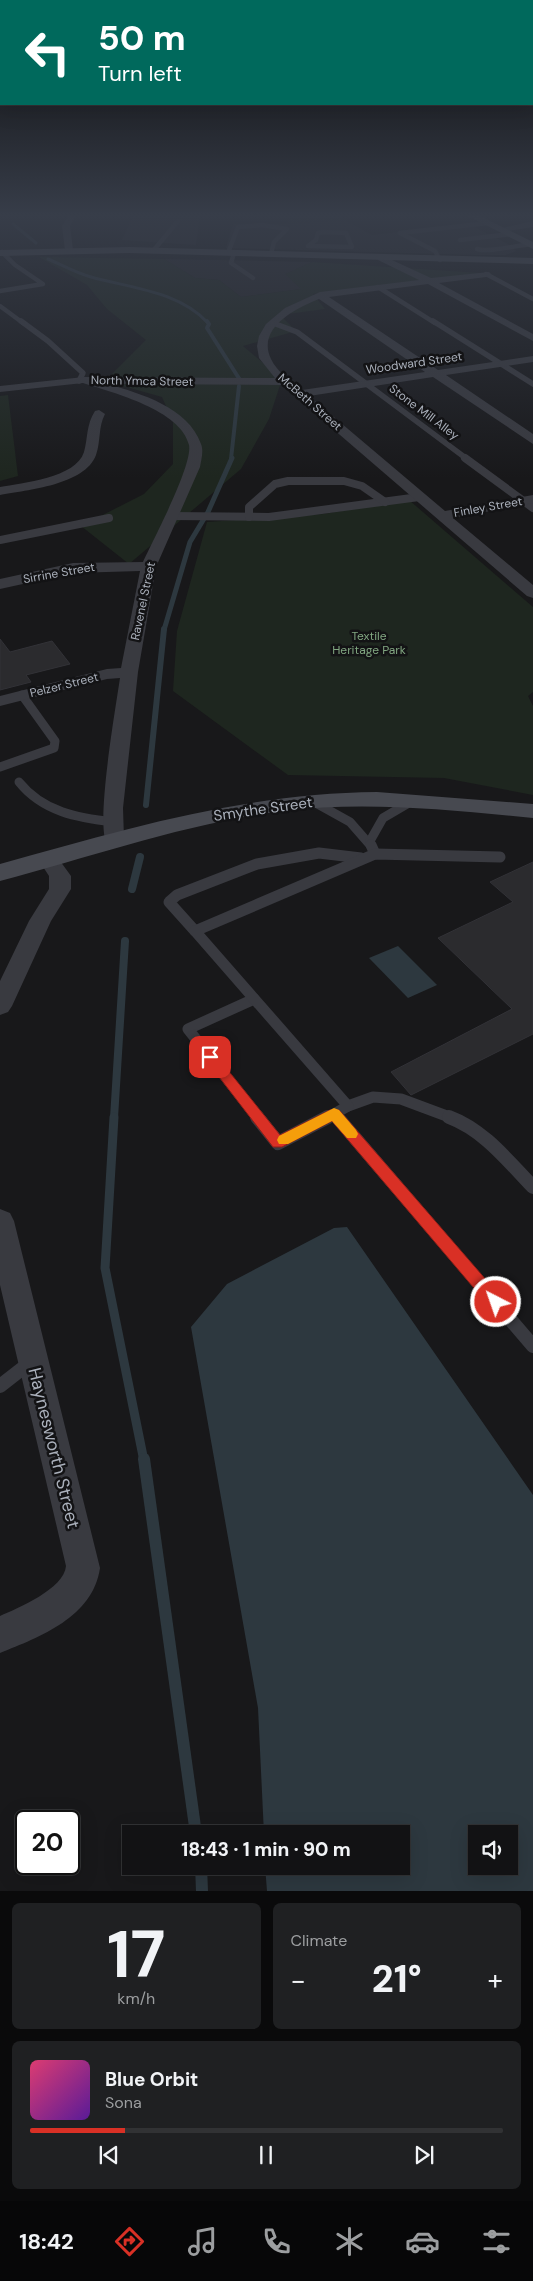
<!DOCTYPE html>
<meta charset="utf-8">
<style>
body{margin:0;font-family:"DM Sans",sans-serif;background:#1f2022;color:#f1f3f6;height:100vh;display:flex;flex-direction:column;font-size:19px;white-space:nowrap}
*{box-sizing:border-box;margin:0}
p{font-size:16px;color:#9c9ea0}
.icon{flex:none;width:28px;height:28px;fill:none;stroke:currentColor;stroke-width:2;stroke-linecap:round;stroke-linejoin:round}
.map{position:relative;height:1891px;overflow:hidden}
.panel{display:flex;flex-direction:column;gap:12px;padding:12px;background:#0a0a0b;flex:1}
.panel>*{flex:none}
.banner{position:absolute;left:0px;top:0px;width:534px;height:105px;box-shadow:0 5px 20px #0002,0 0 0 1px #313234;background:#00695c;color:#fff;overflow:hidden}
.tools{position:absolute;left:468px;top:1825px;display:grid;gap:10px}
.tools a{display:grid;place-items:center;width:50px;height:50px;border-radius:0px;background:#121214;box-shadow:0 5px 20px #0002,0 0 0 1px #313234;font-size:25px}
.speed{position:absolute;left:15px;top:1810px;display:flex;gap:10px;font-size:25px;font-weight:700;text-align:center}
.speed>*{display:grid;place-content:center;width:65px;height:65px;border-radius:50%;background:#121214;box-shadow:0 5px 20px #0002,0 0 0 1px #313234;line-height:1}
.speed .limit{border:2px solid #111;border-radius:8px;background:#fff;color:#111}
.pin{position:absolute;display:grid;place-items:center;width:42px;height:42px;color:#fff;margin:-21px;border-radius:10px;box-shadow:0 2px 8px #0006}
.me{position:absolute;width:55px;margin:-28px;rotate:319deg;stroke-linejoin:round;filter:drop-shadow(0 0 4px #0008)}
.turn{display:flex;align-items:center;gap:18px;height:105px;padding:0 15px;font-size:22px}
.turn .icon{width:65px;height:65px;stroke-width:2.5}
.turn b{display:block;font-size:35px;line-height:42px}
.big{font-size:38px;font-weight:800;line-height:1.1}
.panel .widget{flex:1;display:flex;flex-direction:column;justify-content:center;gap:8px;min-width:0;padding:0 18px;border-radius:8px;background:#1f2022}
.panel .dial{align-items:center;gap:0}
.dial b{font-size:65px;line-height:1}
.song{display:flex;align-items:center;gap:15px}
.cover{width:60px;height:60px;border-radius:8px;background:linear-gradient(135deg,hsl(340 70% 55%),hsl(270 70% 35%))}
.played{height:5px;border-radius:2px;background:linear-gradient(90deg,#d93025 20%,#313234 20%)}
.keys{display:flex;justify-content:space-around;direction:ltr}
.heat{display:flex;justify-content:space-between;align-items:center;font-size:28px;direction:ltr}
.panel .tiles{flex:1;display:grid;gap:12px;grid-template-columns:1fr 1fr}
.widget:last-child{grid-column:span 2}
.trip{position:absolute;left:122px;top:1825px;width:288px;height:50px;border-radius:0px;background:#121214;box-shadow:0 5px 20px #0002,0 0 0 1px #313234;font-weight:800;line-height:50px;text-align:center}
.dock{display:flex;height:80px;justify-content:space-around;align-items:center;background:#070708;color:#9c9ea0}
.dock .icon{width:35px;height:35px}
.dock .on{color:#d93025}
.dock b{font-size:22px;color:#f1f3f6}
.map>svg:first-child{display:block}
.built{fill:#242428}
.green{fill:#1e261f}
.water{fill:#2d383f;fill-rule:evenodd}
.lines{fill:none;stroke-linecap:round;stroke-linejoin:round}
.stream-far6{stroke:#2d383f;stroke-width:3}
.stream-far5{stroke:#2d383f;stroke-width:4}
.stream-far4{stroke:#2d383f;stroke-width:5}
.stream-far3{stroke:#2d383f;stroke-width:6}
.stream-far2{stroke:#2d383f;stroke-width:8}
.stream-far1{stroke:#2d383f;stroke-width:9}
.stream{stroke:#2d383f;stroke-width:12}
.building{fill:#2b2b2e;stroke:#323237}
.lane-far5{stroke:#393a40;stroke-width:4.5}
.lane-far4{stroke:#393a40;stroke-width:5.5}
.lane-far3{stroke:#393a40;stroke-width:8}
.lane-far2{stroke:#393a40;stroke-width:9}
.lane-far1{stroke:#393a40;stroke-width:11}
.lane{stroke:#393a40;stroke-width:14}
.street{fill:#393a40;fill-rule:evenodd}
.secondary{fill:#474950;fill-rule:evenodd}
.route{fill:#d93025;stroke:#8d1f18}
.slow{fill:#f59e0b}
.labels{text-anchor:middle;dominant-baseline:central;stroke-width:5;stroke-linejoin:round;paint-order:stroke}
.far-street-label{font-size:12px;fill:#aab0bb;stroke:#131315}
.far-park-label{font-size:12px;fill:#81a681;stroke:#131315}
.street-label{font-size:15px;fill:#aab0bb;stroke:#131315}
.near-street-label{font-size:18px;fill:#aab0bb;stroke:#131315}
</style>
<div class="map">
<svg width="533" height="1891" viewBox="0 0 533 1891">
<rect width="100%" height="100%" fill="#18181a"/>
<!-- built -->
<g class="built">
<polygon points="134,214 200,214 196,245 122,240"/>
<polygon points="345,220 372,235 468,224 508,244 516,251 506,255 476,255 226,248 233,224 284,224"/>
<polygon points="164,259 312,262 286,274 302,289 241,297 219,280 195,278"/>
</g>
<!-- green -->
<g class="green">
<polygon points="277,214 359,214 340,216 345,220 290,223"/>
<polygon points="39,257 164,259 195,278 219,280 241,297 301,289 285,274 312,262 481,273 313,294 325,309 280,315 296,331 243,346 282,379 269,419 241,469 129,564 81,526 144,494 173,464 173,422 162,397 105,381 146,340 107,309 87,285"/>
<polygon points="8,395 18,476 0,481 0,396"/>
<polygon points="409,500 533,607 533,692 528,696 533,706 533,795 444,778 288,775 173,691 177,631 207,522 323,514"/>
</g>
<!-- water -->
<g class="water">
<polygon points="398,946 437,985 408,998 369,958"/>
<path d="M 347,1227 L 533,1495 L 533,1891 L 267,1891 L 265,1866 L 401,1866 L 401,1834 L 264,1834 L 258,1708 L 191,1327 L 227,1284 L 334,1228 ZM 476,1834 L 509,1834 L 509,1866 L 476,1866 Z"/>
</g>
<g class="lines">
<!-- stream-far6 -->
<g class="stream-far6">
<polyline points="13,224 36,243"/>
<path d="M 48,259 C 62,265 76,273 91,277 C 130,288 179,291 208,323"/>
</g>
<!-- stream-far5 -->
<g class="stream-far5">
<polyline points="207,321 209,324 207,328 240,380"/>
<polyline points="231,459 239,386"/>
</g>
<!-- stream-far4 -->
<polyline class="stream-far4" points="164,630 190,542 208,512 232,458"/>
<!-- stream-far3 -->
<polyline class="stream-far3" points="146,805 164,629"/>
<!-- stream-far2 -->
<g class="stream-far2">
<polyline points="132,889 140,857"/>
<polyline points="114,1118 125,941"/>
</g>
<!-- stream-far1 -->
<polyline class="stream-far1" points="114,1117 105,1268 144,1461"/>
<!-- stream -->
<g class="stream">
<polyline points="144,1459 196,1834"/>
<polyline points="201,1866 202,1891"/>
</g>
</g>
<!-- building -->
<g class="building">
<polygon points="0,639 10,652 52,641 70,664 26,675 31,682 0,690"/>
<polygon points="533,862 533,1034 411,1095 391,1072 512,1009 438,938 513,902 490,882"/>
</g>
<g class="lines">
<!-- lane-far5 -->
<g class="lane-far5">
<polygon points="324,232 346,233 352,247 308,246 316,240 318,233"/>
<polyline points="460,240 511,234"/>
<path d="M 477,249 C 491,253 516,245 533,244"/>
<polyline points="153,251 178,221"/>
<polyline points="228,253 238,227 262,225 287,229 274,242 271,254"/>
<polyline points="234,253 231,263 253,278"/>
<polyline points="440,260 435,251 400,233 488,223"/>
<polyline points="486,274 533,299"/>
<polyline points="378,287 435,323"/>
<polyline points="0,291 43,284 15,265 2,252"/>
<polyline points="0,306 23,323"/>
</g>
<!-- lane-far4 -->
<g class="lane-far4">
<polyline points="21,321 48,341 83,373 79,381"/>
<polyline points="433,321 533,384"/>
<polyline points="273,323 297,332 467,459"/>
</g>
<!-- lane-far3 -->
<g class="lane-far3">
<polyline points="465,458 533,508"/>
<polyline points="171,516 269,517 419,497"/>
<polyline points="249,517 249,507 275,484 288,481 344,481 362,486 385,502"/>
<polyline points="0,540 109,518"/>
</g>
<!-- lane-far2 -->
<g class="lane-far2">
<polyline points="0,767 54,748 55,741 22,695"/>
<path d="M 19,782 C 43,812 78,818 114,822"/>
<polyline points="314,802 350,822 371,846"/>
<polyline points="370,841 383,818 412,801"/>
</g>
<!-- lane-far1 -->
<g class="lane-far1">
<polyline points="371,845 375,854"/>
<polyline points="195,931 169,902 177,895 257,864 319,853 361,858"/>
<polyline points="254,999 188,1029 258,1118"/>
<polyline points="348,1106 373,1097 401,1099 452,1118"/>
<polyline points="326,1118 334,1114"/>
<polyline points="338,1118 334,1114 348,1106 195,931 375,854 500,857"/>
</g>
<!-- lane -->
<g class="lane">
<polyline points="257,1117 278,1143 328,1117"/>
<polyline points="337,1117 533,1346"/>
<path d="M 449,1117 C 484,1130 508,1161 533,1187"/>
<polyline points="0,1386 32,1361"/>
</g>
<!-- street -->
<g class="street">
<polygon points="69,214 77,214 70,226 73,250 69,253 65,250 62,226"/>
<polygon points="533,221 533,227 502,232 498,229"/>
<path d="M 381,255 L 431,278 L 489,272 L 491,274 L 486,277 L 439,283 L 533,334 L 533,341 L 428,284 L 329,297 L 438,370 L 533,356 L 533,362 L 446,375 L 533,434 L 533,444 L 433,377 L 309,396 L 445,511 L 533,495 L 533,503 L 453,518 L 533,585 L 533,598 L 527,596 L 282,385 L 108,384 C 141,394 188,407 201,444 C 204,451 201,460 200,467 L 156,567 L 138,672 L 123,808 L 124,839 L 121,844 L 114,845 L 107,844 C 95,825 116,706 120,678 L 107,679 L 0,706 L 0,696 L 107,669 L 121,668 L 140,571 L 73,573 L 0,589 L 0,579 L 73,563 L 143,562 C 153,540 193,465 189,445 C 181,410 114,393 83,383 L 0,392 L 0,386 L 84,377 L 275,378 L 259,358 L 257,346 L 259,336 L 266,324 L 285,308 L 320,292 L 419,280 L 378,260 L 378,256 ZM 319,299 L 425,372 L 302,390 C 291,381 277,372 271,359 C 256,328 296,308 319,299 Z"/>
<path d="M 99,410 L 105,414 C 98,427 101,441 96,455 C 85,485 27,490 0,495 L 0,487 C 22,483 76,478 84,452 C 88,438 86,425 95,411 Z"/>
<polygon points="48,852 55,854 71,876 71,889 51,921 12,1006 8,1012 0,1015 0,981 29,921 49,889 49,876 38,859 41,854"/>
<path d="M 0,1209 L 10,1213 L 14,1221 L 100,1568 C 93,1617 40,1637 0,1653 L 0,1616 C 18,1608 64,1589 66,1566 L 0,1285 Z"/>
</g>
<!-- secondary -->
<g class="secondary">
<polygon points="464,214 476,214 533,242 533,249"/>
<polygon points="129,247 533,258 533,264 129,253 0,256 0,250"/>
<path d="M 377,792 L 533,804 L 533,818 C 450,810 366,801 283,811 C 186,823 94,856 0,881 L 0,864 C 125,829 245,793 377,792 Z"/>
</g>
</g>
<!-- sky -->
<linearGradient id="sky" x2="0" y2="1"><stop stop-color="#0d0d0e"/><stop offset="0.45" stop-color="#373d49"/><stop offset="1" stop-color="#373d49" stop-opacity="0"/></linearGradient>
<rect width="533" height="478" fill="url(#sky)"/>
<!-- route -->
<polygon class="route" points="210,1052 215,1054 280,1135 330,1110 339,1110 501,1297 503,1302 501,1307 496,1309 490,1307 332,1121 282,1147 273,1147 206,1060 204,1057 206,1054"/>
<!-- slow -->
<polygon class="slow" points="334,1108 339,1110 356,1130 358,1134 356,1138 347,1138 332,1121 288,1144 279,1144 277,1140 279,1136"/>
<g class="labels">
<!-- far-street labels -->
<g class="far-street-label">
<text transform="translate(414 363) rotate(-8)">Woodward Street</text>
<text transform="translate(142 381) rotate(1)">North Ymca Street</text>
<text transform="translate(310 402) rotate(41)">McBeth Street</text>
<text transform="translate(424 412) rotate(37)">Stone Mill Alley</text>
<text transform="translate(488 507) rotate(-10)">Finley Street</text>
<text transform="translate(59 573) rotate(-10)">Sirrine Street</text>
<text transform="translate(143 601) rotate(-78)">Ravenel Street</text>
<text transform="translate(64 685) rotate(-14)">Pelzer Street</text>
</g>
<!-- far-park labels -->
<g class="far-park-label">
<text x="369" y="636">Textile<tspan x="369" dy="14">Heritage Park</tspan></text>
</g>
<!-- street labels -->
<g class="street-label">
<text transform="translate(263 809) rotate(-8)">Smythe Street</text>
</g>
<!-- near-street labels -->
<g class="near-street-label">
<text transform="translate(54 1448) rotate(76)">Haynesworth Street</text>
</g>
</g>
</svg>
<div class="tools">
<a><svg class="icon" aria-label="sound" viewBox="0 0 24 24"><path d="M4 9h4l5-4v14l-5-4H4zM17 9q2 3 0 6"/></svg></a>
</div>
<div class="speed"><div class="limit">20</div></div>
<div class="pin" style="left:210px;top:1057px;background:#d93025"><svg class="icon" aria-label="arrive" viewBox="0 0 24 24"><path d="M6 21V4h12l-3 4 3 4H6"/></svg></div>
<svg class="me" style="left:496px;top:1302px" viewBox="-20 -20 40 40"><circle r="17" fill="#d93025" stroke="#fff" stroke-width="3"/><path d="M0-11L8 9 0 5-8 9z" fill="#fff"/></svg>
<div class="trip">18:43 · 1 min · 90 m</div>
<div class="banner">
<div class="turn"><svg class="icon" aria-label="left" viewBox="0 0 24 24"><path d="M17 20v-9H6M10 6l-5 5 5 5"/></svg><div><b>50 m</b>Turn left</div></div>
</div>
</div>
<section class="panel">
<div class="tiles">
<div class="widget dial"><b>17</b><p>km/h</p></div>
<div class="widget"><p>Climate</p>
<div class="heat"><a>−</a><b class="big">21°</b><a>+</a></div>
</div>
<div class="widget">
<div class="song"><i class="cover"></i><div><b>Blue Orbit</b><p>Sona</p></div></div>
<div class="played"></div>
<div class="keys"><svg class="icon" aria-label="previous" viewBox="0 0 24 24"><path d="M18 5L8 12l10 7zM5 5v14"/></svg><svg class="icon" aria-label="pause" viewBox="0 0 24 24"><path d="M8 5v14M16 5v14"/></svg><svg class="icon" aria-label="next" viewBox="0 0 24 24"><path d="M6 5l10 7-10 7zM19 5v14"/></svg></div>
</div>
</div>
</section>
<nav class="dock">
<b>18:42</b>
<svg class="icon on" aria-label="directions" viewBox="0 0 24 24"><path d="M12 3l9 9-9 9-9-9zM9 14v-3h6M13 9l2 2-2 2"/></svg>
<svg class="icon" aria-label="music" viewBox="0 0 24 24"><path d="M9 18V5l10-2v13"/><circle cx="6" cy="18" r="3"/><circle cx="16" cy="16" r="3"/></svg>
<svg class="icon" aria-label="phone" viewBox="0 0 24 24"><path d="M5 4h4l2 5-3 2q2 4 5 5l2-3 5 2v4C11 20 4 13 5 4z"/></svg>
<svg class="icon" aria-label="climate" viewBox="0 0 24 24"><path d="M12 3v18M4 7l16 10M4 17L20 7"/></svg>
<svg class="icon" aria-label="car" viewBox="0 0 24 24"><path d="M5 17H2v-5l4-1 3-4h7l3 4 3 1v5h-3M9 17h6M6 11h13"/><circle cx="7" cy="17" r="2"/><circle cx="17" cy="17" r="2"/></svg>
<svg class="icon" aria-label="filters" viewBox="0 0 24 24"><path d="M4 7h16M4 17h16"/><circle cx="9" cy="7" r="2"/><circle cx="15" cy="17" r="2"/></svg>
</nav>
